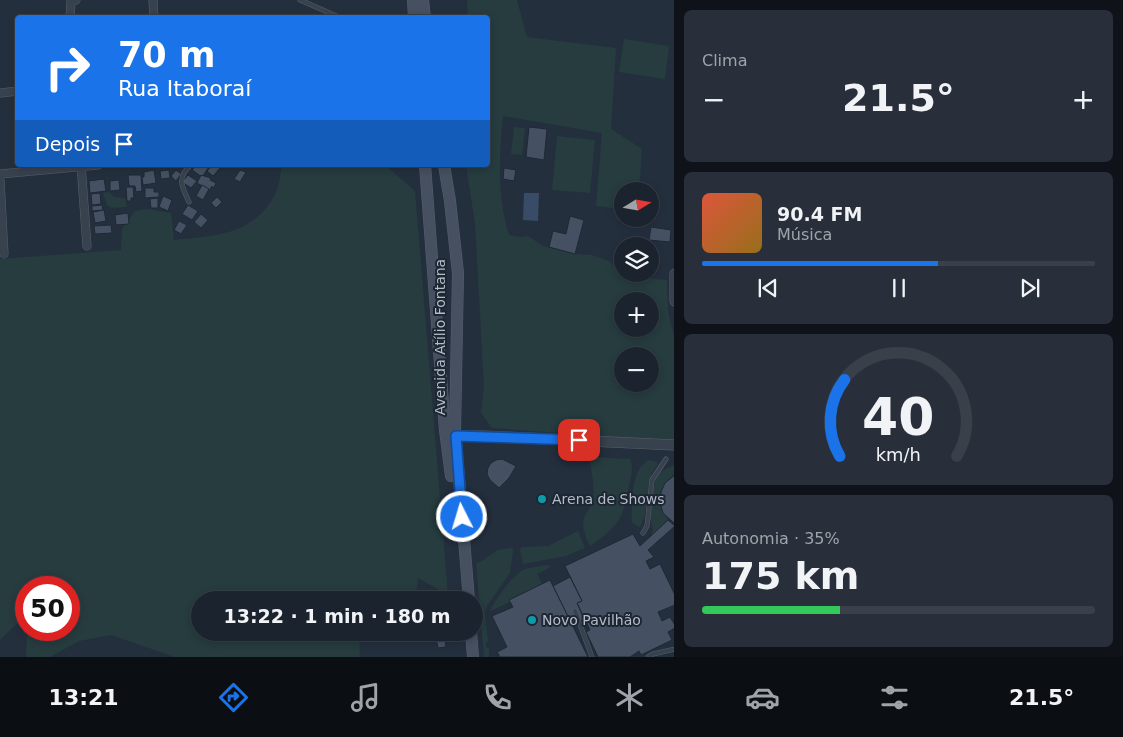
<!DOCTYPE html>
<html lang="pt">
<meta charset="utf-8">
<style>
body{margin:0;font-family:"DejaVu Sans",sans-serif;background:#282f3a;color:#f1f3f6;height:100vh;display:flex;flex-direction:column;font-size:19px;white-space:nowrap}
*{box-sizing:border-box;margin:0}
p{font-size:16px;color:#a0a4aa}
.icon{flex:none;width:28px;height:28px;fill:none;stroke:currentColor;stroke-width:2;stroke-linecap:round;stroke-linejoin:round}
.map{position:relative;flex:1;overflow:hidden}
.details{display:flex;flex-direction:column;gap:10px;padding:10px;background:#0f1319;width:449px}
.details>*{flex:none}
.top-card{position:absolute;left:15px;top:15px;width:475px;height:152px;border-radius:5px;box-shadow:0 2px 8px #0003,0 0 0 1px #39404a;background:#1a73e8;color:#fff;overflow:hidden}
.needle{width:32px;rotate:79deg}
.controls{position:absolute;left:614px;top:182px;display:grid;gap:10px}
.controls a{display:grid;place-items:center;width:45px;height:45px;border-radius:50%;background:#1b232e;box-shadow:0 2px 8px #0003,0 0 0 1px #39404a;font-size:25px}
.speed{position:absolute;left:15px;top:576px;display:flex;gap:10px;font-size:25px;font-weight:700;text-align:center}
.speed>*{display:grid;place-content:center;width:65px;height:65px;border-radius:50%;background:#1b232e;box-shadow:0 2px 8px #0003,0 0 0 1px #39404a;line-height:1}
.speed .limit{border:8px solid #d22;background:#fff;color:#111}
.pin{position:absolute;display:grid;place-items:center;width:42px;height:42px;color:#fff;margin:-21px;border-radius:10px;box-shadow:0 2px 8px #0006}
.me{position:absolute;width:55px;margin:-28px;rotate:355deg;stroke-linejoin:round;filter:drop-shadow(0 0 4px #0008)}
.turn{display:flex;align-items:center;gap:18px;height:105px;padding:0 20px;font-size:22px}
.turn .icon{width:65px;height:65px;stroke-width:2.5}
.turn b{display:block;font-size:35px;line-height:42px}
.then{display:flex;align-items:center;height:48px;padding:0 20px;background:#0003;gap:10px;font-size:19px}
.big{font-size:38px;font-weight:700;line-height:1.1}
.details .tile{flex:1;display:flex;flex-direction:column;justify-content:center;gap:8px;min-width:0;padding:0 18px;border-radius:8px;background:#282f3a}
.details .dial{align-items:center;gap:0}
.dial svg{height:130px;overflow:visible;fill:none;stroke:#39404a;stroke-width:7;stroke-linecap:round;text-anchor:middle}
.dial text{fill:#f1f3f6;stroke:none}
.song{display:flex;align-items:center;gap:15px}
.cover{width:60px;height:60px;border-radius:8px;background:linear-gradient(135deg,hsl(10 70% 55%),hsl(40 70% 35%))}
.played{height:5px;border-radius:2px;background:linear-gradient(90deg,#1a73e8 60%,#39404a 60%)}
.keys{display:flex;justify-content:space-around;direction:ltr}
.heat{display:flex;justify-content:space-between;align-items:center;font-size:28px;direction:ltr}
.charge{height:8px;border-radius:4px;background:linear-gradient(90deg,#34c759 35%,#39404a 0)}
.trip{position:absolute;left:191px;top:591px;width:292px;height:50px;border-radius:25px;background:#1b232e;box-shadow:0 2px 8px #0003,0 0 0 1px #39404a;font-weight:700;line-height:50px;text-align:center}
.tab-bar{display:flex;height:80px;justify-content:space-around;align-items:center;background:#0b0e12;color:#a0a4aa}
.tab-bar .icon{width:35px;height:35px}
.tab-bar .on{color:#1a73e8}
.tab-bar b{font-size:22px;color:#f1f3f6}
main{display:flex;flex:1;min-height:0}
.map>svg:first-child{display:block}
.green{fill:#263c3f;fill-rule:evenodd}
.water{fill:#394c67}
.building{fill:#455162;stroke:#1f2835}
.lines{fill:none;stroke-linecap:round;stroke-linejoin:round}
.service-casing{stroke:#565f6c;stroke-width:5}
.minor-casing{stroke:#565f6c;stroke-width:9}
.tertiary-casing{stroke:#565f6c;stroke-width:11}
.secondary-casing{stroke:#565f6c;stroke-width:12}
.service{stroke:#38414e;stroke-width:4}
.minor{stroke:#38414e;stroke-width:8}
.tertiary{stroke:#38414e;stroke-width:10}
.secondary{stroke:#465061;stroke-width:11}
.route-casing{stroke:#114b97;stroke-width:12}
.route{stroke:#1a73e8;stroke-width:9}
.culture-dot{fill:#0f9aa8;stroke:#1d2633;stroke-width:2}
.labels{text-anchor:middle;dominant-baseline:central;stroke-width:4;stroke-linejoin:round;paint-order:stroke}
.street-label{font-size:14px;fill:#b4bcc9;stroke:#1d2633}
.poi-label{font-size:14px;fill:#b4bcc9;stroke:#1d2633;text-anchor:start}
</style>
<main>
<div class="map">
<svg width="675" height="657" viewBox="0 0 675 657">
<rect width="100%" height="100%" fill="#242f3e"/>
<!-- green -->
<g class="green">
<path d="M 467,0 L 517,0 L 527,37 L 616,48 L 611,129 L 642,149 L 639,191 L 622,191 L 622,209 L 596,206 L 602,133 L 503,116 C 499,158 497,194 509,235 L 520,237 L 528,236 L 543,246 L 575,254 L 592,255 L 609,261 L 622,271 L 622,274 L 627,274 L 634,277 L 667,280 L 668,312 L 674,336 L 674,441 L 492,428 L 481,413 L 484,386 L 475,224 L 466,165 L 488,165 L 488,18 L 468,17 ZM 622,301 L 650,301 L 650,329 L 622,329 ZM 622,356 L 650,356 L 650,384 L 622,384 Z"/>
<polygon points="624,39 669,46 665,79 619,72"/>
<polygon points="514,127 525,128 522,155 511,154"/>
<polygon points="557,136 595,140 590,193 552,190"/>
<path d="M 282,165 L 385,165 L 415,191 L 448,595 L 418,578 L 416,594 L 410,600 L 200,600 L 200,632 L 359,633 L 360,657 L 175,657 L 111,635 L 79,641 L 50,657 L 26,657 L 27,630 L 69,630 L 69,588 L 26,588 L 26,615 L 0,640 L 0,259 L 121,250 L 122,229 L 135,211 L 147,209 L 171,213 L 174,240 C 216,236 256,235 276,192 C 280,184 280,173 282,165 Z"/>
<polygon points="109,192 114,197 125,198 127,207 111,208 107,205 103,193"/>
<path d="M 594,457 L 630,459 C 634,466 631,474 630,482 C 623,517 621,525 590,546 C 585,535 579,523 587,512 C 590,507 592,504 593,498 C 595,487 592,474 590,463 L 591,458 Z"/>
<path d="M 649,460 L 656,462 L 658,464 C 643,482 651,507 640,527 L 632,523 C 631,507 631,467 649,460 Z"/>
<path d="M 674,465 L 674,475 C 657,486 657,505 668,520 L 651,536 L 653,529 L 650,518 L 650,508 L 656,477 L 660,472 Z"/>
<polygon points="578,531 585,548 566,556 523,564 520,549 522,547 548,546"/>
<polygon points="510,548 512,548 513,551 510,573 487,606 485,612 488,642 486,642 486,648 489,648 489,657 484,657 476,563 482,561 497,550"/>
<path d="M 549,565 L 551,567 L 537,574 L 542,584 L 510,599 L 510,602 L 490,611 C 496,599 513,574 525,569 C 533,567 541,566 549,565 Z"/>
</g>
<!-- water -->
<polygon class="water" points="524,193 539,193 538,221 523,220"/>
<!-- building -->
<g class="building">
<polygon points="529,127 547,129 544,160 526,157"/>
<polygon points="196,165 206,165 209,167 202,177 192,170"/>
<polygon points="212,165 219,165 221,167 213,176 207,171"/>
<polygon points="504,168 516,170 514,181 503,179"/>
<polygon points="154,170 156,183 143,185 142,177 144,177 144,172"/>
<polygon points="169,170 170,178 161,179 160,171"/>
<polygon points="176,170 181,174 176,181 171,176"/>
<polygon points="240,170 246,172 240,182 234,179"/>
<polygon points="128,175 141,175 142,191 136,192 135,186 129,186"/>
<polygon points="188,175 197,181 191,188 182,182"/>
<polygon points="201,175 211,178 210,180 216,183 214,188 212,186 210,190 197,183"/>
<polygon points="104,179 106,191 90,193 89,181"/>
<polygon points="119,180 120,190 110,191 110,181"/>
<polygon points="202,185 209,189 203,200 196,196"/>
<polygon points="126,187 133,187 134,198 131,198 131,201 127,201"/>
<polygon points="145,188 154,188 154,192 159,192 159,197 145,198"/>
<polygon points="100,193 101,204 92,205 91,194"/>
<polygon points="163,196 172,200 168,211 159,207"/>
<polygon points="217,197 222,202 216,208 211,203"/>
<polygon points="158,198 158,208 151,208 150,199"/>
<polygon points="102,205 103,210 92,211 92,206"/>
<polygon points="188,205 198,211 192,220 182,214"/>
<polygon points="104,210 106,221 95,223 93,212"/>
<polygon points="128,213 129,224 116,225 115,215"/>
<polygon points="201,214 208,220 201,228 194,222"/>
<polygon points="570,216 584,220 575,254 549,247 553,231 566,234"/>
<polygon points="179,221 187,225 181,234 174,230"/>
<polygon points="111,225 112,233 95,234 94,226"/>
<polygon points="651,227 671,230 670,242 649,240"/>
<rect x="634" y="274" width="13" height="3"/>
<polygon points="502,459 516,466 509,478 499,488 490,480 487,474 488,468 491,463 496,460"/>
<polygon points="675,475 675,524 663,513 660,503 661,492 665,483"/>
<polygon points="668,520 675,526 648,550 654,557 646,561 650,569 660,564 675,595 675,605 658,612 662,621 670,617 675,625 675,628 668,632 672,640 641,655 639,651 630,657 598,657 586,632 590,630 577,603 582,601 565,566 633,534 640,546"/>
<polygon points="570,577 582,601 577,603 584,619 572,625 553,586"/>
<polygon points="550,580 588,657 500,657 497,652 507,647 492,616 513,607 509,600"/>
<polygon points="445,637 446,647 438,648 436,639"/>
</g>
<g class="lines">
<defs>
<g id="service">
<polyline points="300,0 341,18"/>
<path d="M 189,202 C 182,187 176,177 191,165"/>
<polyline points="643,533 647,526 652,480 666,459"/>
<polyline points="575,611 592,657"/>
<polyline points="648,657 653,654 675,649"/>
</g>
<g id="minor">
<polyline points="153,0 154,18"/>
<polyline points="70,18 71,1 76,0"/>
<polyline points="0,93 18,91"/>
<polyline points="81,165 87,246"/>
<polyline points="0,174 98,165"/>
<polyline points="0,180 4,254"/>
</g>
<g id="tertiary">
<polyline points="675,274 675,301"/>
<polyline points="450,436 484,436 675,445"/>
</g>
<g id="secondary">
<polyline points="413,0 414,18"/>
<polyline points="423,0 425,18"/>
<polyline points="425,165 445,430 451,476"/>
<polyline points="444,165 450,201 458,273 455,429 469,600"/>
<polyline points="471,632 473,657"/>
</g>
</defs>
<!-- service casing -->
<use href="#service" class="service-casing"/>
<!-- minor casing -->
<use href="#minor" class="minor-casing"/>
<!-- tertiary casing -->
<use href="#tertiary" class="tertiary-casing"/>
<!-- secondary casing -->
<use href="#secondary" class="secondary-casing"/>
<!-- service -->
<use href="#service" class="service"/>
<!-- minor -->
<use href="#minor" class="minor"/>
<!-- tertiary -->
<use href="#tertiary" class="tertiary"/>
<!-- secondary -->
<use href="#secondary" class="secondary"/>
</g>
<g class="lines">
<defs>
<polyline id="route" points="462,517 456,436 579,440"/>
</defs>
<!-- route casing -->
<use href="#route" class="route-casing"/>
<!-- route -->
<use href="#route" class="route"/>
</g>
<!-- markers -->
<g class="culture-dot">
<circle cx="542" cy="499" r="5"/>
<circle cx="532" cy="620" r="5"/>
</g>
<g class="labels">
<!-- street labels -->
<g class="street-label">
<text transform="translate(440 337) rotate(-90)">Avenida Atílio Fontana</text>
</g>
<!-- poi labels -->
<g class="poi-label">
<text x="552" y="499">Arena de Shows</text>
<text x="542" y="620">Novo Pavilhão</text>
</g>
</g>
</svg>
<div class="controls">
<a><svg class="needle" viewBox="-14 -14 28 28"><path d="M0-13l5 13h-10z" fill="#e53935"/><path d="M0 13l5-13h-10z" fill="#a0a4aa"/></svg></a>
<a><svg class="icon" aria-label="layers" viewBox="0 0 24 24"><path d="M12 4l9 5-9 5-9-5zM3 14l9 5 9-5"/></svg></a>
<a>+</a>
<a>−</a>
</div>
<div class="speed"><div class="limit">50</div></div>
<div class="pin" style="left:579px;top:440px;background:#d93025"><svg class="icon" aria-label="arrive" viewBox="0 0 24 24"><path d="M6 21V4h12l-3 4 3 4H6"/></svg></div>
<svg class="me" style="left:462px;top:517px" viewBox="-20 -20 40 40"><circle r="17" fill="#1a73e8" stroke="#fff" stroke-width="3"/><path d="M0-11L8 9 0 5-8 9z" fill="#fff"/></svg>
<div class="trip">13:22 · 1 min · 180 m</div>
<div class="top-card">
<div class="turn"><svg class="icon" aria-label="right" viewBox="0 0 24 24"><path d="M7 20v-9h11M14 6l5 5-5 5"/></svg><div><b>70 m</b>Rua Itaboraí</div></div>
<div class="then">Depois<svg class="icon" aria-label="arrive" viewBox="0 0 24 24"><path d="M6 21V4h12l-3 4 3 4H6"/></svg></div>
</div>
</div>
<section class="details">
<div class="tile"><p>Clima</p>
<div class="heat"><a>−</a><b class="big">21.5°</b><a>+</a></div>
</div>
<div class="tile">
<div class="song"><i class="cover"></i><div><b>90.4 FM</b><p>Música</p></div></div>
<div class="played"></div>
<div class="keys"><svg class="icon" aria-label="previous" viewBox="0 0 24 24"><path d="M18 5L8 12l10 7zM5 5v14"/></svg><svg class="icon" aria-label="pause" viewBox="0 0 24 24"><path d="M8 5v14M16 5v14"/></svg><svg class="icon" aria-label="next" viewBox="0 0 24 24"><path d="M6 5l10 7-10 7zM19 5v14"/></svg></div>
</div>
<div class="tile dial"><svg viewBox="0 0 100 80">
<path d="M14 69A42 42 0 1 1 86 69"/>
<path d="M14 69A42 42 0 0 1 17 22" stroke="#1a73e8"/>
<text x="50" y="56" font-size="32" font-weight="700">40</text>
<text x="50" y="72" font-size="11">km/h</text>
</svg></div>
<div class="tile"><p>Autonomia · 35%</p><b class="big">175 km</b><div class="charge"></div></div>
</section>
</main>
<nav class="tab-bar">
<b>13:21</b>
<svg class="icon on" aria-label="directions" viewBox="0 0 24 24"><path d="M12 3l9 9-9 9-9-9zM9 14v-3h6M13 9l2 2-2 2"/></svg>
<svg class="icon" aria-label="music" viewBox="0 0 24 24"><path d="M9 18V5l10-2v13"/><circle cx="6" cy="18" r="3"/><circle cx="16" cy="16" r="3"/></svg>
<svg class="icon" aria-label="phone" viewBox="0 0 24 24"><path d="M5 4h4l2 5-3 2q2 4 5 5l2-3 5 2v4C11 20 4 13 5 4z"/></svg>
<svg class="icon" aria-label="climate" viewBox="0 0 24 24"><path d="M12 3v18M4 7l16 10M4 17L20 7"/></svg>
<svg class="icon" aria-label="car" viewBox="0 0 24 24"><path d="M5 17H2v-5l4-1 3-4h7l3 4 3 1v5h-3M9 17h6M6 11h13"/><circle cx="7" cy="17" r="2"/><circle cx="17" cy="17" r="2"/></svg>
<svg class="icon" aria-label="filters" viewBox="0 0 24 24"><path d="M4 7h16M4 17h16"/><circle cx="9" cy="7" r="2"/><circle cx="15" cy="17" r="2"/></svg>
<b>21.5°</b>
</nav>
